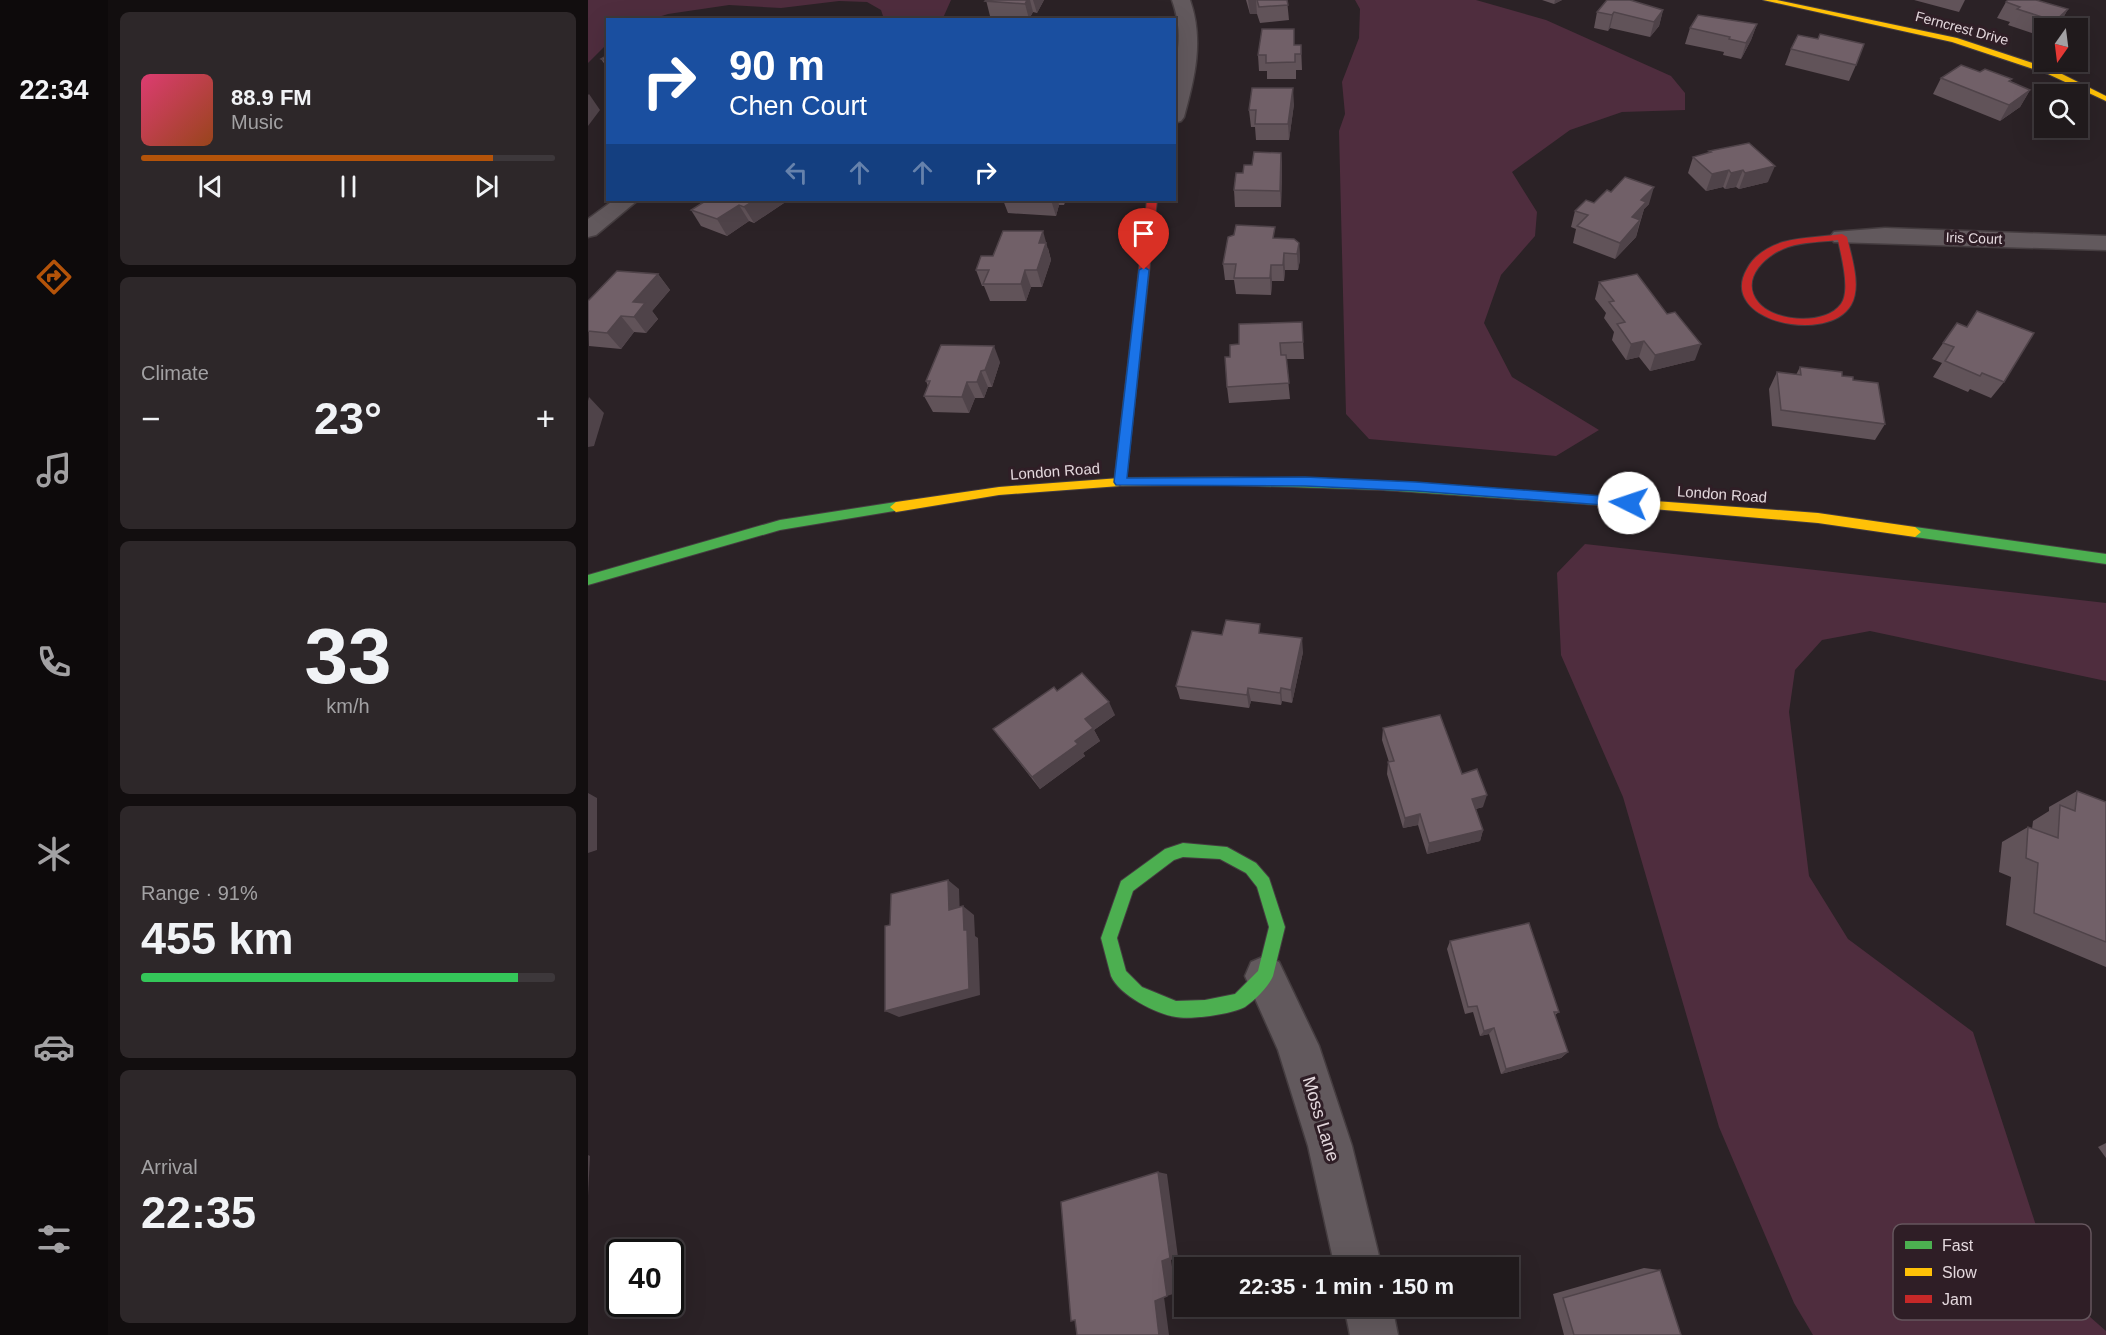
<!DOCTYPE html>
<meta charset="utf-8">
<style>
body{margin:0;font-family:Helvetica,sans-serif;background:#2d2729;color:#f1f3f6;height:100vh;display:flex;flex-direction:column;font-size:22px;white-space:nowrap}
*{box-sizing:border-box;margin:0}
p{font-size:20px;color:#a2a1a3}
.icon{flex:none;width:33px;height:33px;fill:none;stroke:currentColor;stroke-width:2;stroke-linecap:round;stroke-linejoin:round}
.map{position:relative;flex:1;overflow:hidden}
.panel{display:flex;flex-direction:column;gap:12px;padding:12px;background:#120e0f;width:480px}
.panel>*{flex:none}
.banner{position:absolute;left:18px;top:18px;width:570px;height:183px;border-radius:0px;box-shadow:0 6px 24px #0002,0 0 0 2px #3d383b;background:#1a4fa0;color:#fff;overflow:hidden}
.needle{width:39px;rotate:194deg}
.buttons{position:absolute;left:1446px;top:18px;display:grid;gap:12px}
.buttons a{display:grid;place-items:center;width:54px;height:54px;border-radius:0px;background:#201a1c;box-shadow:0 6px 24px #0002,0 0 0 2px #3d383b;font-size:30px}
.speed{position:absolute;left:18px;top:1239px;display:flex;gap:12px;font-size:30px;font-weight:700;text-align:center}
.speed>*{display:grid;place-content:center;width:78px;height:78px;border-radius:50%;background:#201a1c;box-shadow:0 6px 24px #0002,0 0 0 2px #3d383b;line-height:1}
.speed .limit{border:3px solid #111;border-radius:9px;background:#fff;color:#111}
.pin{position:absolute;display:grid;place-items:center;width:51px;height:51px;color:#fff;margin:-62px -26px;border-radius:50% 50% 50% 0;rotate:-45deg;box-shadow:0 0 6px #0007}
.pin .icon{rotate:45deg}
.me{position:absolute;width:66px;margin:-33px;rotate:274deg;stroke-linejoin:round;filter:drop-shadow(0 0 4px #0008)}
.turn{display:flex;align-items:center;gap:21px;height:126px;padding:0 24px;font-size:27px}
.turn .icon{width:78px;height:78px;stroke-width:2.5}
.turn b{display:block;font-size:42px;line-height:51px}
.lanes{display:flex;align-items:center;height:57px;padding:0 24px;background:#0003;justify-content:center;gap:30px;direction:ltr}
.lanes .off{opacity:.35}
.big{font-size:45px;font-weight:800;line-height:1.1}
.panel .widget{flex:1;display:flex;flex-direction:column;justify-content:center;gap:9px;min-width:0;padding:0 21px;border-radius:9px;background:#2d2729}
.panel .dial{align-items:center;gap:0}
.dial b{font-size:78px;line-height:1}
.song{display:flex;align-items:center;gap:18px}
.cover{width:72px;height:72px;border-radius:9px;background:linear-gradient(135deg,hsl(340 70% 55%),hsl(20 70% 35%))}
.played{height:6px;border-radius:3px;background:linear-gradient(90deg,#b45309 85%,#3d383b 85%)}
.keys{display:flex;justify-content:space-around;direction:ltr}
.heat{display:flex;justify-content:space-between;align-items:center;font-size:33px;direction:ltr}
.charge{height:9px;border-radius:4px;background:linear-gradient(90deg,#34c759 91%,#3d383b 0)}
.trip{position:absolute;left:586px;top:1257px;width:345px;height:60px;border-radius:0px;background:#201a1c;box-shadow:0 6px 24px #0002,0 0 0 2px #3d383b;font-weight:800;line-height:60px;text-align:center}
main{display:flex;flex:1;min-height:0}
.dock{display:flex;flex-direction:column;width:108px;justify-content:space-around;align-items:center;background:#0d0a0b;color:#a2a1a3}
.dock .icon{width:42px;height:42px}
.dock .on{color:#b45309}
.dock b{font-size:27px;color:#f1f3f6}
.map>svg:first-child{display:block}
.green{fill:#4f2d3e}
.lines{fill:none;stroke-linecap:round;stroke-linejoin:round}
.street-casing{stroke:#453d40;stroke-width:3}
.fast-casing{stroke:#453d40;stroke-width:2}
.slow-casing{stroke:#453d40;stroke-width:2}
.jam-casing{stroke:#453d40;stroke-width:2}
.street{fill:#62595d;fill-rule:evenodd}
.fast{fill:#4caf50;fill-rule:evenodd}
.slow{fill:#ffc107;fill-rule:evenodd}
.jam{fill:#c62828;fill-rule:evenodd}
.wall{fill:#615359}
.shaded-wall{fill:#4f4349}
.building{fill:#716068;stroke:#4f4349;stroke-width:1.5}
.route{fill:#1a73e8;stroke:#114b97;stroke-width:1.5}
.labels{text-anchor:middle;dominant-baseline:central;stroke-width:6;stroke-linejoin:round;paint-order:stroke}
.far-street-label{font-size:14px;fill:#e4d8dd;stroke:#2f1e26}
.street-label{font-size:15px;fill:#e4d8dd;stroke:#2f1e26}
.near-street-label{font-size:18px;fill:#e4d8dd;stroke:#2f1e26}
.key{fill:#2f1e26;stroke:#65565d;stroke-width:1.5}
.key-label{font-size:16px;fill:#e4d8dd}
</style>
<main>
<nav class="dock">
<b>22:34</b>
<svg class="icon on" aria-label="directions" viewBox="0 0 24 24"><path d="M12 3l9 9-9 9-9-9zM9 14v-3h6M13 9l2 2-2 2"/></svg>
<svg class="icon" aria-label="music" viewBox="0 0 24 24"><path d="M9 18V5l10-2v13"/><circle cx="6" cy="18" r="3"/><circle cx="16" cy="16" r="3"/></svg>
<svg class="icon" aria-label="phone" viewBox="0 0 24 24"><path d="M5 4h4l2 5-3 2q2 4 5 5l2-3 5 2v4C11 20 4 13 5 4z"/></svg>
<svg class="icon" aria-label="climate" viewBox="0 0 24 24"><path d="M12 3v18M4 7l16 10M4 17L20 7"/></svg>
<svg class="icon" aria-label="car" viewBox="0 0 24 24"><path d="M5 17H2v-5l4-1 3-4h7l3 4 3 1v5h-3M9 17h6M6 11h13"/><circle cx="7" cy="17" r="2"/><circle cx="17" cy="17" r="2"/></svg>
<svg class="icon" aria-label="filters" viewBox="0 0 24 24"><path d="M4 7h16M4 17h16"/><circle cx="9" cy="7" r="2"/><circle cx="15" cy="17" r="2"/></svg>
</nav>
<section class="panel">
<div class="widget">
<div class="song"><i class="cover"></i><div><b>88.9 FM</b><p>Music</p></div></div>
<div class="played"></div>
<div class="keys"><svg class="icon" aria-label="previous" viewBox="0 0 24 24"><path d="M18 5L8 12l10 7zM5 5v14"/></svg><svg class="icon" aria-label="pause" viewBox="0 0 24 24"><path d="M8 5v14M16 5v14"/></svg><svg class="icon" aria-label="next" viewBox="0 0 24 24"><path d="M6 5l10 7-10 7zM19 5v14"/></svg></div>
</div>
<div class="widget"><p>Climate</p>
<div class="heat"><a>−</a><b class="big">23°</b><a>+</a></div>
</div>
<div class="widget dial"><b>33</b><p>km/h</p></div>
<div class="widget"><p>Range · 91%</p><b class="big">455 km</b><div class="charge"></div></div>
<div class="widget"><p>Arrival</p><b class="big">22:35</b></div>
</section>
<div class="map">
<svg width="1518" height="1335" viewBox="0 0 1518 1335">
<rect width="100%" height="100%" fill="#2b2226"/>
<!-- green -->
<g class="green">
<polygon points="0,0 363,0 355,18 356,19 296,19 293,10 279,2 251,1 193,8 141,5 80,14 64,19 20,20 19,44 0,63"/>
<polygon points="767,0 888,0 958,20 1083,76 1097,93 1097,110 1034,112 982,130 924,172 949,212 947,236 913,275 896,323 924,377 1011,430 968,456 781,439 758,414 751,131 757,114 754,82 771,38 772,9"/>
<polygon points="997,544 1518,603 1518,681 1282,631 1234,640 1207,670 1201,712 1221,876 1260,939 1385,1032 1468,1287 1518,1331 1518,1335 1225,1335 1206,1303 1131,1127 1035,797 973,655 969,573"/>
</g>
<g class="lines">
<defs>
<g id="street">
<path d="M 584,0 L 602,0 C 616,40 607,77 596,117 L 593,121 L 586,123 C 586,109 585,94 586,80 C 590,49 595,31 584,0 Z"/>
<polygon points="26,200 50,200 8,235 0,237 0,219"/>
<polygon points="1297,228 1518,236 1518,250 1246,242 1242,237 1246,232"/>
<polygon points="677,956 691,962 731,1046 764,1146 794,1268 747,1268 720,1146 690,1050 657,976 663,962"/>
<polygon points="756,1306 804,1306 810,1335 762,1335"/>
</g>
<g id="fast">
<polygon points="640,477 795,481 1053,500 1059,504 1053,508 795,490 640,485 634,481"/>
<polygon points="308,502 312,504 314,507 312,510 192,530 0,585 0,575 192,520"/>
<polygon points="1327,527 1518,554 1518,564 1327,537 1321,532"/>
<path d="M 595,843 L 639,847 L 668,863 L 681,878 L 697,927 L 685,976 C 681,986 667,1000 657,1007 C 645,1014 602,1020 588,1017 C 568,1014 531,995 523,976 L 513,938 L 533,881 L 577,849 ZM 595,857 L 632,859 L 658,873 L 669,887 L 681,927 L 670,971 L 647,994 L 617,1000 L 588,1001 L 554,987 L 538,971 L 529,938 L 545,891 L 586,860 Z"/>
</g>
<g id="slow">
<polygon points="1175,0 1189,0 1369,38 1466,70 1518,96 1518,101 1460,74 1364,42"/>
<polygon points="640,477 646,481 640,485 532,486 411,495 308,512 302,507 308,502 411,487 532,478"/>
<polygon points="1053,500 1230,513 1327,527 1333,532 1327,537 1230,523 1053,508 1047,504"/>
</g>
<g id="jam">
<polygon points="559,200 569,200 538,482 532,486 526,482"/>
<path d="M 1254,234 L 1259,237 C 1263,256 1274,286 1263,305 C 1240,345 1129,321 1159,269 C 1166,255 1180,247 1195,242 C 1214,237 1234,237 1254,234 ZM 1250,240 C 1253,255 1263,291 1253,304 C 1237,326 1186,322 1170,302 C 1151,278 1179,254 1200,247 C 1216,242 1233,242 1250,240 Z"/>
</g>
</defs>
<!-- street casing -->
<use href="#street" class="street-casing"/>
<!-- fast casing -->
<use href="#fast" class="fast-casing"/>
<!-- slow casing -->
<use href="#slow" class="slow-casing"/>
<!-- jam casing -->
<use href="#jam" class="jam-casing"/>
<!-- street -->
<use href="#street" class="street"/>
<!-- fast -->
<use href="#fast" class="fast"/>
<!-- slow -->
<use href="#slow" class="slow"/>
<!-- jam -->
<use href="#jam" class="jam"/>
</g>
<!-- wall -->
<g class="wall">
<polygon points="398,0 456,0 449,13 445,12 441,19 402,16"/>
<polygon points="658,0 699,0 701,20 672,23 669,14 662,14"/>
<polygon points="954,0 974,0 966,4"/>
<polygon points="1326,0 1377,0 1371,12"/>
<polygon points="1418,2 1480,9 1471,25 1467,28 1456,28 1456,37 1420,25 1422,22 1409,18"/>
<polygon points="1075,10 1071,26 1062,37 1022,28 1020,31 1006,28 1009,12"/>
<polygon points="1169,24 1163,40 1153,59 1135,55 1136,52 1097,44 1102,28"/>
<polygon points="707,45 713,45 714,70 708,70 708,79 679,79 679,71 671,71 670,55"/>
<polygon points="1203,49 1268,65 1261,81 1197,65"/>
<polygon points="20,55 20,69 13,59"/>
<polygon points="1392,72 1424,79 1422,81 1442,90 1432,107 1412,121 1345,94 1353,78"/>
<polygon points="706,104 701,140 668,140 667,127 663,127 661,110"/>
<polygon points="1121,151 1180,182 1151,189 1148,187 1137,189 1135,187 1118,191 1100,173 1105,157 1121,153"/>
<polygon points="693,153 694,169 693,207 647,207 646,190 655,173"/>
<polygon points="119,200 196,203 166,223 161,221 139,236 113,226 103,210"/>
<polygon points="415,200 478,200 476,205 471,205 468,216 420,213"/>
<polygon points="1006,203 1061,204 1056,209 1048,237 1027,259 985,243 988,229 983,227 987,211"/>
<polygon points="688,238 711,243 712,260 710,270 697,270 696,281 684,281 683,295 648,294 646,280 637,280 635,264"/>
<polygon points="460,248 463,260 454,287 443,287 438,301 402,301 396,286 394,286 388,270 405,256"/>
<polygon points="70,274 82,290 64,311 70,319 58,333 46,332 33,349 1,346 0,301"/>
<polygon points="1011,282 1107,360 1062,371 1051,357 1038,360 1024,340 1026,332 1016,318 1018,313 1007,299"/>
<polygon points="714,322 716,359 698,359 702,399 641,403 639,387 642,357 651,344"/>
<polygon points="1369,323 1416,382 1403,398 1382,389 1380,392 1345,377 1354,363 1344,359"/>
<polygon points="412,362 404,387 400,387 396,398 387,398 381,413 345,412 336,396 340,386 338,381"/>
<polygon points="1212,367 1254,376 1265,380 1297,424 1287,440 1184,426 1181,389 1189,372 1208,375"/>
<polygon points="674,633 715,652 704,703 694,701 693,705 663,701 661,708 592,699 588,686 634,635"/>
<polygon points="469,691 527,715 506,730 512,741 495,753 497,756 452,789 405,729"/>
<polygon points="795,728 874,774 895,807 888,809 895,830 892,841 839,854 830,825 815,828 799,774 800,762 801,762 794,740"/>
<polygon points="1489,791 1518,802 1518,967 1418,925 1423,877 1411,872 1414,842 1440,827 1444,829 1445,821 1461,811 1461,807"/>
<polygon points="862,941 971,1012 967,1015 980,1052 973,1058 913,1074 901,1034 892,1036 885,1012 877,1014 859,949"/>
<polygon points="1518,1143 1518,1158 1510,1147"/>
<polygon points="1056,1268 1072,1270 1093,1335 976,1335 965,1294"/>
</g>
<!-- shaded-wall -->
<g class="shaded-wall">
<polygon points="439,0 442,0 445,12 441,19 437,4"/>
<polygon points="445,0 456,0 449,13"/>
<polygon points="660,0 668,0 669,14 662,14"/>
<polygon points="967,0 974,0 966,4"/>
<polygon points="1480,9 1471,25 1467,28 1463,28 1467,21"/>
<polygon points="1075,10 1071,26 1062,37 1066,22"/>
<polygon points="1026,12 1022,28 1020,31 1024,15"/>
<polygon points="1169,24 1163,40 1153,59 1158,43"/>
<polygon points="705,88 706,104 701,140 700,124"/>
<polygon points="1442,90 1432,107 1412,121 1421,105"/>
<polygon points="1,94 12,110 0,126 0,95"/>
<polygon points="693,153 694,169 693,207 692,191"/>
<polygon points="1187,166 1180,182 1151,189 1157,173"/>
<polygon points="1141,170 1135,187 1118,191 1124,174"/>
<polygon points="1155,170 1148,187 1137,189 1143,173"/>
<polygon points="1066,187 1061,204 1056,209 1053,219 1039,234 1044,217 1053,200"/>
<polygon points="167,200 194,200 196,203 166,223 156,207"/>
<polygon points="463,200 470,200 471,205 468,216"/>
<polygon points="151,205 161,221 139,236 129,219"/>
<polygon points="1052,220 1048,237 1027,259 1032,243"/>
<polygon points="455,231 463,260 454,287 449,270 451,243"/>
<polygon points="711,243 712,260 710,270 709,254"/>
<polygon points="696,253 697,270 696,281 695,265"/>
<polygon points="683,265 684,281 683,295 682,278"/>
<polygon points="437,270 443,287 438,301 433,284"/>
<polygon points="70,274 82,290 64,311 70,319 58,333 46,317 45,302"/>
<polygon points="33,316 46,332 33,349 19,333"/>
<polygon points="1056,341 1051,357 1038,360 1043,344"/>
<polygon points="1113,344 1107,360 1062,371 1067,355"/>
<polygon points="406,346 412,362 404,387 397,370"/>
<polygon points="393,371 400,387 396,398 389,382"/>
<polygon points="379,382 387,398 381,413 374,397"/>
<polygon points="1,397 16,413 6,446 0,447 0,401"/>
<polygon points="714,638 715,652 704,703 703,690"/>
<polygon points="660,688 663,701 661,708 659,695"/>
<polygon points="693,688 694,701 693,705 692,693"/>
<polygon points="521,702 527,715 506,730 512,741 495,753 497,756 452,789 444,777 487,741 497,719"/>
<polygon points="0,793 9,798 9,850 0,853"/>
<polygon points="899,795 895,807 881,810 884,799"/>
<polygon points="832,814 830,825 815,828 817,818"/>
<polygon points="895,830 892,841 839,854 841,843"/>
<polygon points="360,880 371,889 372,918 361,910"/>
<polygon points="375,906 386,915 387,936 390,938 392,995 311,1017 297,1011 376,930"/>
<polygon points="906,1028 901,1034 892,1036 896,1031"/>
<polygon points="980,1052 973,1058 913,1074 918,1069"/>
<polygon points="0,1155 2,1156 0,1196"/>
<polygon points="570,1172 579,1174 590,1257 583,1260 588,1293 579,1296 574,1261"/>
<polygon points="576,1297 581,1335 571,1335 567,1301"/>
</g>
<!-- building -->
<g class="building">
<polygon points="398,0 439,0 437,4 397,1"/>
<polygon points="669,0 699,0 700,5 671,7"/>
<polygon points="1019,0 1042,0 1075,10 1066,22 1026,12 1024,15 1009,12"/>
<polygon points="1420,0 1448,0 1480,9 1467,21 1429,9 1432,7 1418,2"/>
<polygon points="1110,15 1169,24 1158,43 1141,39 1142,37 1102,28"/>
<polygon points="674,29 706,29 706,45 713,45 713,54 707,54 707,62 678,63 678,55 670,55"/>
<polygon points="1232,34 1276,44 1268,65 1203,49 1210,35 1230,39"/>
<polygon points="20,55 20,62 13,59"/>
<polygon points="1373,65 1392,72 1397,69 1424,79 1421,81 1442,90 1421,105 1353,78"/>
<polygon points="664,88 705,88 700,124 667,124 668,110 661,110"/>
<polygon points="1161,143 1187,166 1157,173 1155,170 1143,173 1141,170 1124,174 1105,157 1123,152 1121,151"/>
<polygon points="666,152 693,153 692,191 646,190 648,173 655,173 656,165 664,165"/>
<polygon points="1037,177 1066,187 1053,200 1058,202 1044,217 1052,220 1032,243 989,226 1000,215 987,211 998,200 1006,203 1019,190 1023,192"/>
<polygon points="119,200 167,200 156,207 151,205 129,219 103,210"/>
<polygon points="648,225 687,227 685,238 706,239 711,243 709,254 696,253 695,265 683,265 682,278 646,278 648,264 635,264 640,237 646,235"/>
<polygon points="415,231 455,231 451,243 458,243 449,270 437,270 433,284 395,284 401,270 388,270 393,256 405,256"/>
<polygon points="29,271 70,274 45,302 57,303 46,317 33,316 19,333 0,331 0,301"/>
<polygon points="1049,274 1079,314 1087,312 1113,344 1067,355 1056,341 1043,344 1029,324 1037,322 1021,302 1026,301 1011,282"/>
<polygon points="1389,311 1446,333 1416,382 1394,373 1392,376 1357,361 1366,347 1355,343 1369,323 1379,327"/>
<polygon points="714,322 715,342 692,343 693,355 698,355 701,383 639,387 637,357 642,357 642,345 651,344 651,324"/>
<polygon points="353,345 406,346 397,370 393,371 389,382 379,382 374,397 336,396 342,381 338,381"/>
<polygon points="1212,367 1254,372 1254,376 1265,377 1265,380 1290,383 1297,424 1193,410 1189,372 1213,375"/>
<polygon points="638,620 672,624 671,633 714,638 703,690 693,688 692,693 660,688 659,695 588,686 604,631 634,635"/>
<polygon points="494,673 521,702 497,719 505,728 487,741 490,744 444,777 405,729 466,687 469,691"/>
<polygon points="852,715 874,774 889,769 899,795 884,799 895,830 841,843 832,814 817,818 800,762 806,761 795,728"/>
<polygon points="1489,791 1518,802 1518,942 1446,913 1450,863 1438,858 1440,827 1470,838 1472,805 1487,811"/>
<polygon points="360,880 361,910 375,906 376,930 379,930 381,989 297,1011 297,926 302,925 303,894"/>
<polygon points="941,923 971,1012 966,1012 980,1052 918,1069 906,1028 896,1031 889,1006 880,1007 862,941"/>
<polygon points="570,1172 582,1258 574,1261 579,1296 567,1301 571,1335 489,1335 487,1320 483,1321 473,1202"/>
<polygon points="1072,1270 1093,1335 986,1335 975,1298"/>
</g>
<!-- route -->
<polygon class="route" points="556,267 561,270 539,478 717,477 828,482 1041,498 1047,503 1041,507 828,491 717,486 528,485 526,482 551,270"/>
<g class="labels">
<!-- far-street labels -->
<g class="far-street-label">
<text transform="translate(1374 28) rotate(15)">Ferncrest Drive</text>
<text transform="translate(1386 238) rotate(2)">Iris Court</text>
</g>
<!-- street labels -->
<g class="street-label">
<text transform="translate(467 471) rotate(-4)">London Road</text>
<text transform="translate(1134 494) rotate(4)">London Road</text>
</g>
<!-- near-street labels -->
<g class="near-street-label">
<text transform="translate(733 1119) rotate(73)">Moss Lane</text>
</g>
</g>
<!-- legend -->
<rect x="1305" y="1224" width="198" height="96" rx="9" class="key"/>
<rect x="1317" y="1241" width="27" height="8" fill="#4caf50"/>
<rect x="1317" y="1268" width="27" height="8" fill="#ffc107"/>
<rect x="1317" y="1295" width="27" height="8" fill="#c62828"/>
<g class="key-label">
<text x="1354" y="1251">Fast</text>
<text x="1354" y="1278">Slow</text>
<text x="1354" y="1305">Jam</text>
</g>
</svg>
<div class="buttons">
<a><svg class="needle" viewBox="-14 -14 28 28"><path d="M0-13l5 13h-10z" fill="#e53935"/><path d="M0 13l5-13h-10z" fill="#a2a1a3"/></svg></a>
<a><svg class="icon" aria-label="search" viewBox="0 0 24 24"><circle cx="10" cy="10" r="6"/><path d="M15 15l6 6"/></svg></a>
</div>
<div class="speed"><div class="limit">40</div></div>
<div class="pin" style="left:556px;top:270px;background:#d93025"><svg class="icon" aria-label="arrive" viewBox="0 0 24 24"><path d="M6 21V4h12l-3 4 3 4H6"/></svg></div>
<svg class="me" style="left:1041px;top:503px" viewBox="-20 -20 40 40"><circle r="19" fill="#fff"/><path d="M0-13L10 11 0 6-10 11z" fill="#1a73e8"/></svg>
<div class="trip">22:35 · 1 min · 150 m</div>
<div class="banner">
<div class="turn"><svg class="icon" aria-label="right" viewBox="0 0 24 24"><path d="M7 20v-9h11M14 6l5 5-5 5"/></svg><div><b>90 m</b>Chen Court</div></div>
<div class="lanes"><svg class="icon off" aria-label="left" viewBox="0 0 24 24"><path d="M17 20v-9H6M10 6l-5 5 5 5"/></svg><svg class="icon off" aria-label="ahead" viewBox="0 0 24 24"><path d="M12 20V5M6 11l6-6 6 6"/></svg><svg class="icon off" aria-label="ahead" viewBox="0 0 24 24"><path d="M12 20V5M6 11l6-6 6 6"/></svg><svg class="icon" aria-label="right" viewBox="0 0 24 24"><path d="M7 20v-9h11M14 6l5 5-5 5"/></svg></div>
</div>
</div>
</main>
